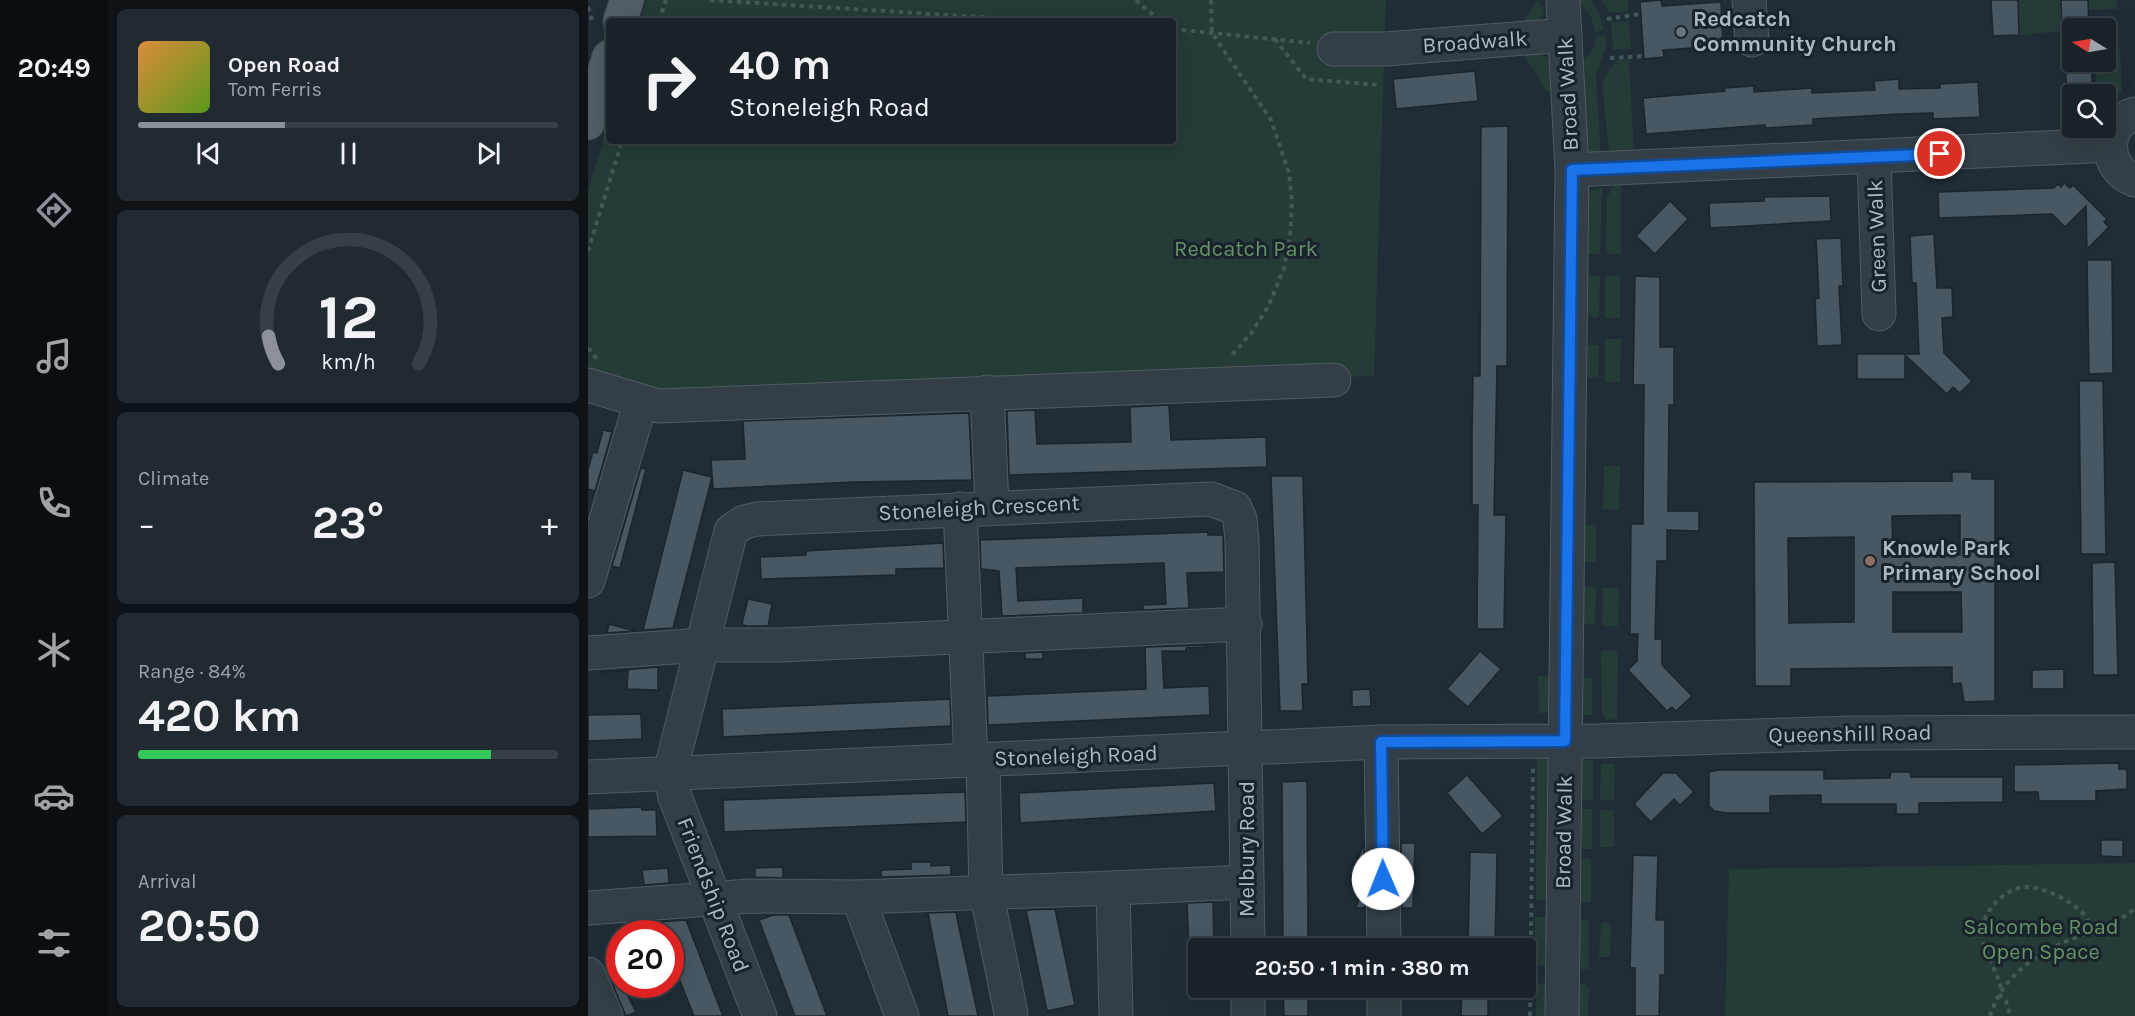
<!DOCTYPE html>
<meta charset="utf-8">
<style>
body{margin:0;font-family:Karla,sans-serif;background:#212a30;color:#f1f3f6;height:100vh;display:flex;flex-direction:column;font-size:22px;white-space:nowrap}
*{box-sizing:border-box;margin:0}
p{font-size:20px;color:#9fa4a8}
.icon{flex:none;width:33px;height:33px;fill:none;stroke:currentColor;stroke-width:2;stroke-linecap:round;stroke-linejoin:round}
.map{position:relative;flex:1;overflow:hidden}
.details{display:flex;flex-direction:column;gap:9px;padding:9px;background:#0d1316;width:480px}
.details>*{flex:none}
.banner{position:absolute;left:18px;top:18px;width:570px;height:126px;border-radius:6px;box-shadow:0 6px 24px #0002,0 0 0 2px #363f45;background:#182228;color:#f1f3f6;overflow:hidden}
.needle{width:39px;rotate:281deg}
.tools{position:absolute;left:1474px;top:18px;display:grid;gap:12px}
.tools a{display:grid;place-items:center;width:54px;height:54px;border-radius:6px;background:#182228;box-shadow:0 6px 24px #0002,0 0 0 2px #363f45;font-size:30px}
.speed{position:absolute;left:18px;top:920px;display:flex;gap:12px;font-size:30px;font-weight:700;text-align:center}
.speed>*{display:grid;place-content:center;width:78px;height:78px;border-radius:50%;background:#182228;box-shadow:0 6px 24px #0002,0 0 0 2px #363f45;line-height:1}
.speed .limit{border:9px solid #d22;background:#fff;color:#111}
.pin{position:absolute;display:grid;place-items:center;width:51px;height:51px;color:#fff;margin:-26px;border:3px solid #fff;border-radius:50%;box-shadow:0 2px 6px #0007}
.me{position:absolute;width:66px;margin:-33px;rotate:359deg;stroke-linejoin:round;filter:drop-shadow(0 0 4px #0008)}
.turn{display:flex;align-items:center;gap:21px;height:126px;padding:0 24px;font-size:27px}
.turn .icon{width:78px;height:78px;stroke-width:2.5}
.turn b{display:block;font-size:42px;line-height:51px}
.big{font-size:45px;font-weight:700;line-height:1.1}
.details .card{flex:1;display:flex;flex-direction:column;justify-content:center;gap:9px;min-width:0;padding:0 21px;border-radius:9px;background:#212a30}
.details .dial{align-items:center;gap:0}
.dial svg{height:156px;overflow:visible;fill:none;stroke:#363f45;stroke-width:7;stroke-linecap:round;text-anchor:middle}
.dial text{fill:#f1f3f6;stroke:none}
.song{display:flex;align-items:center;gap:18px}
.cover{width:72px;height:72px;border-radius:9px;background:linear-gradient(135deg,hsl(30 70% 55%),hsl(90 70% 35%))}
.played{height:6px;border-radius:3px;background:linear-gradient(90deg,#8c9099 35%,#363f45 35%)}
.keys{display:flex;justify-content:space-around;direction:ltr}
.heat{display:flex;justify-content:space-between;align-items:center;font-size:33px;direction:ltr}
.charge{height:9px;border-radius:4px;background:linear-gradient(90deg,#34c759 84%,#363f45 0)}
.trip{position:absolute;left:600px;top:938px;width:348px;height:60px;border-radius:6px;background:#182228;box-shadow:0 6px 24px #0002,0 0 0 2px #363f45;font-weight:700;line-height:60px;text-align:center}
main{display:flex;flex:1;min-height:0}
.tabs{display:flex;flex-direction:column;width:108px;justify-content:space-around;align-items:center;background:#0a0e10;color:#9fa4a8}
.tabs .icon{width:42px;height:42px}
.tabs .on{color:#8c9099}
.tabs b{font-size:27px;color:#f1f3f6}
.map>svg:first-child{display:block}
.green{fill:#253b38}
.building{fill:#485762;stroke:#1b252d;stroke-width:1.5;fill-rule:evenodd}
.lines{fill:none;stroke-linecap:round;stroke-linejoin:round}
.minor-casing{stroke:#505c64;stroke-width:35}
.major-casing{stroke:#3f4a53;stroke-width:35}
.path{stroke:#435757;stroke-width:4;stroke-dasharray:4.5 4.5;stroke-linecap:butt}
.minor{stroke:#333e46;stroke-width:33}
.major{stroke:#515e67;stroke-width:33}
.route-casing{stroke:#114b97;stroke-width:15}
.route{stroke:#1a73e8;stroke-width:10}
.worship-dot{fill:#6b7280;stroke:#19232b;stroke-width:2}
.education-dot{fill:#8d6e63;stroke:#19232b;stroke-width:2}
.labels{text-anchor:middle;dominant-baseline:central;stroke-width:6;stroke-linejoin:round;paint-order:stroke}
.poi-label{font-size:22px;font-weight:bold;fill:#adb9c3;stroke:#19232b;text-anchor:start}
.street-label{font-size:22px;fill:#adb9c3;stroke:#19232b}
.park-label{font-size:22px;fill:#659368;stroke:#19232b}
</style>
<main>
<nav class="tabs">
<b>20:49</b>
<svg class="icon on" aria-label="directions" viewBox="0 0 24 24"><path d="M12 3l9 9-9 9-9-9zM9 14v-3h6M13 9l2 2-2 2"/></svg>
<svg class="icon" aria-label="music" viewBox="0 0 24 24"><path d="M9 18V5l10-2v13"/><circle cx="6" cy="18" r="3"/><circle cx="16" cy="16" r="3"/></svg>
<svg class="icon" aria-label="phone" viewBox="0 0 24 24"><path d="M5 4h4l2 5-3 2q2 4 5 5l2-3 5 2v4C11 20 4 13 5 4z"/></svg>
<svg class="icon" aria-label="climate" viewBox="0 0 24 24"><path d="M12 3v18M4 7l16 10M4 17L20 7"/></svg>
<svg class="icon" aria-label="car" viewBox="0 0 24 24"><path d="M5 17H2v-5l4-1 3-4h7l3 4 3 1v5h-3M9 17h6M6 11h13"/><circle cx="7" cy="17" r="2"/><circle cx="17" cy="17" r="2"/></svg>
<svg class="icon" aria-label="filters" viewBox="0 0 24 24"><path d="M4 7h16M4 17h16"/><circle cx="9" cy="7" r="2"/><circle cx="15" cy="17" r="2"/></svg>
</nav>
<section class="details">
<div class="card">
<div class="song"><i class="cover"></i><div><b>Open Road</b><p>Tom Ferris</p></div></div>
<div class="played"></div>
<div class="keys"><svg class="icon" aria-label="previous" viewBox="0 0 24 24"><path d="M18 5L8 12l10 7zM5 5v14"/></svg><svg class="icon" aria-label="pause" viewBox="0 0 24 24"><path d="M8 5v14M16 5v14"/></svg><svg class="icon" aria-label="next" viewBox="0 0 24 24"><path d="M6 5l10 7-10 7zM19 5v14"/></svg></div>
</div>
<div class="card dial"><svg viewBox="0 0 100 80">
<path d="M14 69A42 42 0 1 1 86 69"/>
<path d="M14 69A42 42 0 0 1 9 55" stroke="#8c9099"/>
<text x="50" y="56" font-size="32" font-weight="700">12</text>
<text x="50" y="72" font-size="11">km/h</text>
</svg></div>
<div class="card"><p>Climate</p>
<div class="heat"><a>−</a><b class="big">23°</b><a>+</a></div>
</div>
<div class="card"><p>Range · 84%</p><b class="big">420 km</b><div class="charge"></div></div>
<div class="card"><p>Arrival</p><b class="big">20:50</b></div>
</section>
<div class="map">
<svg width="1547" height="1016" viewBox="0 0 1547 1016">
<rect width="100%" height="100%" fill="#202d36"/>
<!-- green -->
<g class="green">
<polygon points="59,0 798,0 786,376 71,400 0,379 0,191 21,123 21,141 585,141 585,21 52,21"/>
<polygon points="950,0 956,11 951,21 934,23"/>
<polygon points="990,0 1003,0 1014,20 1016,30 1007,32 1004,19"/>
<polygon points="1013,0 1040,0 1040,11 1022,13"/>
<polygon points="1430,0 1473,0 1475,31 1431,35"/>
<polygon points="1500,0 1529,0 1529,9 1500,10"/>
<polygon points="1041,21 1043,49 1025,50 1023,22"/>
<polygon points="1017,36 1018,47 1008,76 1013,156 1005,156 997,151 993,65 1005,49 1008,37"/>
<polygon points="1532,49 1534,92 1518,104 1518,94 1509,94 1507,62 1518,62 1518,50"/>
<polygon points="952,53 966,63 969,90 957,91 949,74 935,55"/>
<polygon points="1041,59 1046,154 1021,152 1014,84 1019,73 1029,60"/>
<polygon points="1480,100 1485,100 1485,128 1501,128 1500,130 1477,133"/>
<polygon points="1033,183 1033,254 1018,254 1019,197 1027,184"/>
<polygon points="1014,188 1012,254 997,254 998,197 1004,190"/>
<polygon points="996,275 1012,276 1011,317 996,316"/>
<rect x="1017" y="276" width="15" height="42"/>
<polygon points="1017,339 1033,339 1032,382 1017,382"/>
<polygon points="996,345 1011,345 1010,378 995,377"/>
<polygon points="1016,466 1032,466 1031,510 1015,509"/>
<rect x="992" y="525" width="16" height="37"/>
<polygon points="992,587 1008,587 1007,624 991,624"/>
<polygon points="1015,588 1031,588 1030,626 1014,626"/>
<polygon points="1030,650 1029,719 1018,720 1014,713 1013,651"/>
<polygon points="950,676 966,676 967,713 951,713"/>
<rect x="988" y="678" width="16" height="37"/>
<polygon points="949,758 965,758 962,900 948,900"/>
<rect x="990" y="760" width="15" height="40"/>
<polygon points="1013,764 1027,764 1026,800 1012,800"/>
<rect x="989" y="809" width="15" height="40"/>
<rect x="1012" y="810" width="14" height="37"/>
<rect x="988" y="859" width="15" height="43"/>
<polygon points="1547,863 1547,1016 1137,1016 1141,869"/>
<rect x="947" y="917" width="15" height="48"/>
<polygon points="987,920 1001,920 1001,969 986,969"/>
<polygon points="1018,922 1023,927 1022,957 1011,957 1013,923"/>
<polygon points="948,983 962,984 962,1016 948,1016"/>
<polygon points="986,983 998,985 1001,989 1000,1016 985,1016"/>
</g>
<!-- building -->
<g class="building">
<polygon points="1073,0 1074,6 1133,2 1135,46 1075,50 1076,57 1056,59 1052,2"/>
<polygon points="1403,0 1430,0 1431,35 1405,36"/>
<polygon points="1473,0 1500,0 1501,28 1474,28"/>
<polygon points="1477,62 1503,62 1505,94 1479,94"/>
<polygon points="887,71 890,101 808,109 805,79"/>
<polygon points="1311,79 1311,89 1352,88 1352,84 1390,82 1392,117 1345,119 1345,113 1312,114 1225,119 1225,125 1177,128 1177,125 1058,134 1055,98 1137,91 1136,88 1166,86 1166,92 1224,88 1224,93 1287,90 1286,81"/>
<polygon points="920,126 919,366 909,366 906,515 918,515 916,629 889,629 890,505 884,505 884,436 885,376 892,376 893,127"/>
<polygon points="1476,183 1482,188 1485,185 1519,219 1516,222 1521,227 1499,249 1498,206 1477,227 1464,214 1351,218 1350,192 1466,188 1470,184 1473,187"/>
<polygon points="1242,196 1243,221 1122,228 1121,203 1176,201 1176,197"/>
<polygon points="1082,201 1100,219 1067,254 1048,236"/>
<polygon points="1346,234 1349,288 1364,288 1365,317 1354,318 1356,353 1384,381 1372,393 1365,387 1359,394 1317,355 1317,379 1269,379 1269,354 1331,354 1328,283 1324,283 1322,236"/>
<polygon points="1253,238 1255,286 1251,286 1254,345 1229,346 1227,299 1231,298 1228,239"/>
<polygon points="1499,260 1524,260 1525,373 1501,374"/>
<polygon points="1047,276 1072,277 1072,347 1086,347 1086,405 1081,405 1080,511 1111,511 1111,531 1079,530 1079,561 1069,561 1067,639 1074,639 1074,665 1104,696 1088,711 1084,707 1079,711 1040,670 1049,661 1050,634 1042,634 1043,524 1055,524 1056,385 1045,385"/>
<polygon points="1491,381 1515,381 1518,554 1493,554"/>
<polygon points="581,405 583,440 678,437 679,467 421,475 419,411 447,410 449,444 543,442 542,407"/>
<polygon points="381,413 384,480 267,482 125,489 123,460 157,459 155,421"/>
<polygon points="15,430 24,432 7,491 0,489 0,470 5,452 9,453"/>
<polygon points="53,468 58,469 32,568 24,566"/>
<polygon points="95,470 124,477 85,628 55,630"/>
<path d="M 1364,472 L 1384,472 L 1384,479 L 1407,479 L 1407,701 L 1376,702 L 1373,683 L 1364,684 L 1364,667 L 1203,669 L 1203,686 L 1167,686 L 1166,482 L 1364,481 ZM 1372,515 L 1372,555 L 1305,556 L 1304,516 ZM 1266,537 L 1266,622 L 1201,623 L 1200,538 ZM 1305,592 L 1373,592 L 1374,632 L 1305,632 Z"/>
<polygon points="683,476 715,476 720,684 714,684 715,711 692,711"/>
<polygon points="620,532 620,535 635,535 636,572 599,573 601,608 555,610 555,605 578,604 576,563 428,568 430,601 495,598 495,613 414,616 411,571 393,569 392,540"/>
<polygon points="355,543 356,568 308,569 308,575 173,579 172,557 218,555 218,551"/>
<polygon points="1527,562 1530,675 1505,675 1504,563"/>
<polygon points="160,599 184,604 180,626 157,626 154,623"/>
<polygon points="21,624 47,631 19,633"/>
<polygon points="618,645 619,647 598,648 598,651 574,651 576,688 621,686 622,715 400,725 399,696 558,689 557,647"/>
<polygon points="892,651 913,669 880,707 859,689"/>
<polygon points="455,652 455,659 437,659 437,653"/>
<polygon points="70,667 70,690 39,689 40,671 12,672"/>
<polygon points="1476,669 1476,689 1444,689 1444,670"/>
<polygon points="782,689 783,706 764,707 764,690"/>
<polygon points="362,699 363,726 135,737 134,709"/>
<polygon points="53,714 54,739 0,741 0,715"/>
<polygon points="1531,763 1531,769 1539,769 1539,789 1508,791 1508,801 1451,801 1450,792 1426,792 1426,765"/>
<polygon points="1130,770 1236,770 1236,779 1302,778 1303,772 1322,772 1323,777 1415,777 1415,802 1331,803 1331,814 1308,814 1308,804 1233,804 1233,795 1182,796 1182,813 1138,813 1126,811 1121,806 1121,772"/>
<polygon points="1075,773 1088,773 1106,792 1092,805 1086,799 1063,822 1046,804"/>
<polygon points="879,775 915,816 894,834 859,793"/>
<polygon points="719,781 720,948 695,948 694,782"/>
<polygon points="626,783 628,811 432,823 431,793"/>
<polygon points="377,792 378,822 136,832 135,800"/>
<polygon points="53,807 54,810 68,810 69,836 0,837 0,809"/>
<polygon points="1513,840 1535,840 1535,857 1513,856"/>
<polygon points="776,843 777,908 768,908 775,886 768,883 775,864 769,862"/>
<polygon points="813,843 827,843 825,908 814,908"/>
<polygon points="882,852 909,853 907,948 880,948"/>
<polygon points="1045,855 1070,856 1068,920 1077,920 1077,975 1072,975 1071,1016 1047,1016 1047,968 1042,968"/>
<polygon points="323,862 343,862 343,866 363,865 363,875 293,877 293,870 323,869"/>
<polygon points="195,867 195,878 167,877 167,868"/>
<polygon points="80,868 81,883 56,885 54,870"/>
<polygon points="625,902 626,948 601,948 599,903"/>
<polygon points="467,909 487,1005 459,1011 438,910"/>
<polygon points="368,912 370,923 390,1016 360,1016 340,913"/>
<polygon points="185,915 201,915 239,1016 207,1016 171,920"/>
<polygon points="98,920 123,985 135,1016 106,1016 82,956 82,933 74,933 69,922"/>
<polygon points="32,980 48,1012 38,1016 24,983"/>
<polygon points="695,987 720,987 720,1016 696,1016"/>
<polygon points="874,987 900,987 900,1016 873,1016"/>
</g>
<g class="lines">
<defs>
<g id="minor">
<polyline points="1161,0 1164,40"/>
<polyline points="746,49 797,49 977,35"/>
<path d="M 1547,114 C 1514,123 1515,170 1547,180"/>
<polyline points="1286,158 1291,314"/>
<polyline points="984,170 1522,145"/>
<polyline points="0,385 70,406 746,380"/>
<polyline points="399,392 404,507"/>
<polyline points="372,509 383,761"/>
<polyline points="0,581 53,401"/>
<polyline points="0,653 115,645 193,645 657,624"/>
<polyline points="793,742 796,948"/>
<polyline points="395,760 398,891 423,1013"/>
<polyline points="0,777 793,742 1009,741 1266,733 1547,732"/>
<polyline points="525,888 659,882"/>
<polyline points="270,897 314,1016"/>
<polyline points="0,908 162,896 270,897 525,888 528,1016"/>
<polyline points="0,974 18,1016"/>
<polyline points="660,987 660,1016"/>
<polyline points="796,987 796,1016"/>
<polyline points="172,1016 87,797 82,773 143,531 156,522 169,519 623,499 647,508 652,519 654,541 660,948"/>
<polyline points="974,1016 984,170 975,0"/>
</g>
<g id="major">
<polyline points="32,21 39,0"/>
<polyline points="0,123 21,57"/>
</g>
</defs>
<!-- minor casing -->
<use href="#minor" class="minor-casing"/>
<!-- major casing -->
<use href="#major" class="major-casing"/>
<!-- path -->
<g class="path">
<polyline points="122,0 454,21"/>
<polyline points="548,0 572,21"/>
<polyline points="623,0 624,33 683,120 701,173 704,202 702,237 696,268 681,305 664,332 642,357"/>
<polyline points="0,7 4,20"/>
<polyline points="1019,19 1052,14"/>
<polyline points="71,21 78,0"/>
<polyline points="585,29 722,43"/>
<polyline points="687,39 718,79 791,85"/>
<polyline points="1022,58 1056,56"/>
<polyline points="0,251 34,141"/>
<polyline points="0,348 9,359"/>
<path d="M 1413,988 C 1409,969 1394,953 1394,932 C 1395,911 1417,887 1439,887 C 1455,886 1492,905 1499,919 C 1501,922 1502,928 1503,932"/>
<polyline points="1411,994 1418,1001 1422,1016"/>
<polyline points="942,1016 945,768"/>
<path d="M 1402,1016 C 1413,978 1448,953 1484,939 C 1506,930 1529,924 1547,908"/>
</g>
<!-- minor -->
<use href="#minor" class="minor"/>
<!-- major -->
<use href="#major" class="major"/>
</g>
<g class="lines">
<defs>
<polyline id="route" points="795,879 793,742 977,741 984,170 1352,154"/>
</defs>
<!-- route casing -->
<use href="#route" class="route-casing"/>
<!-- route -->
<use href="#route" class="route"/>
</g>
<!-- markers -->
<circle class="worship-dot" cx="1093" cy="32" r="6"/>
<circle class="education-dot" cx="1282" cy="561" r="6"/>
<g class="labels">
<!-- poi labels -->
<g class="poi-label">
<text x="1105" y="19">Redcatch<tspan x="1105" dy="25">Community Church</tspan></text>
<text x="1294" y="548">Knowle Park<tspan x="1294" dy="25">Primary School</tspan></text>
</g>
<!-- street labels -->
<g class="street-label">
<text transform="translate(887 42) rotate(-4)">Broadwalk</text>
<text transform="translate(980 94) rotate(-93)">Broad Walk</text>
<text transform="translate(1289 236) rotate(-92)">Green Walk</text>
<text transform="translate(391 508) rotate(-3)">Stoneleigh Crescent</text>
<text transform="translate(1262 734) rotate(-1)">Queenshill Road</text>
<text transform="translate(488 756) rotate(-2)">Stoneleigh Road</text>
<text transform="translate(976 832) rotate(-89)">Broad Walk</text>
<text transform="translate(659 849) rotate(-90)">Melbury Road</text>
<text transform="translate(125 895) rotate(69)">Friendship Road</text>
</g>
<!-- park labels -->
<g class="park-label">
<text x="658" y="249">Redcatch Park</text>
<text x="1453" y="927">Salcombe Road<tspan x="1453" dy="25">Open Space</tspan></text>
</g>
</g>
</svg>
<div class="tools">
<a><svg class="needle" viewBox="-14 -14 28 28"><path d="M0-13l5 13h-10z" fill="#e53935"/><path d="M0 13l5-13h-10z" fill="#9fa4a8"/></svg></a>
<a><svg class="icon" aria-label="search" viewBox="0 0 24 24"><circle cx="10" cy="10" r="6"/><path d="M15 15l6 6"/></svg></a>
</div>
<div class="speed"><div class="limit">20</div></div>
<div class="pin" style="left:1352px;top:154px;background:#d93025"><svg class="icon" aria-label="arrive" viewBox="0 0 24 24"><path d="M6 21V4h12l-3 4 3 4H6"/></svg></div>
<svg class="me" style="left:795px;top:879px" viewBox="-20 -20 40 40"><circle r="19" fill="#fff"/><path d="M0-13L10 11 0 6-10 11z" fill="#1a73e8"/></svg>
<div class="trip">20:50 · 1 min · 380 m</div>
<div class="banner">
<div class="turn"><svg class="icon" aria-label="right" viewBox="0 0 24 24"><path d="M7 20v-9h11M14 6l5 5-5 5"/></svg><div><b>40 m</b>Stoneleigh Road</div></div>
</div>
</div>
</main>
